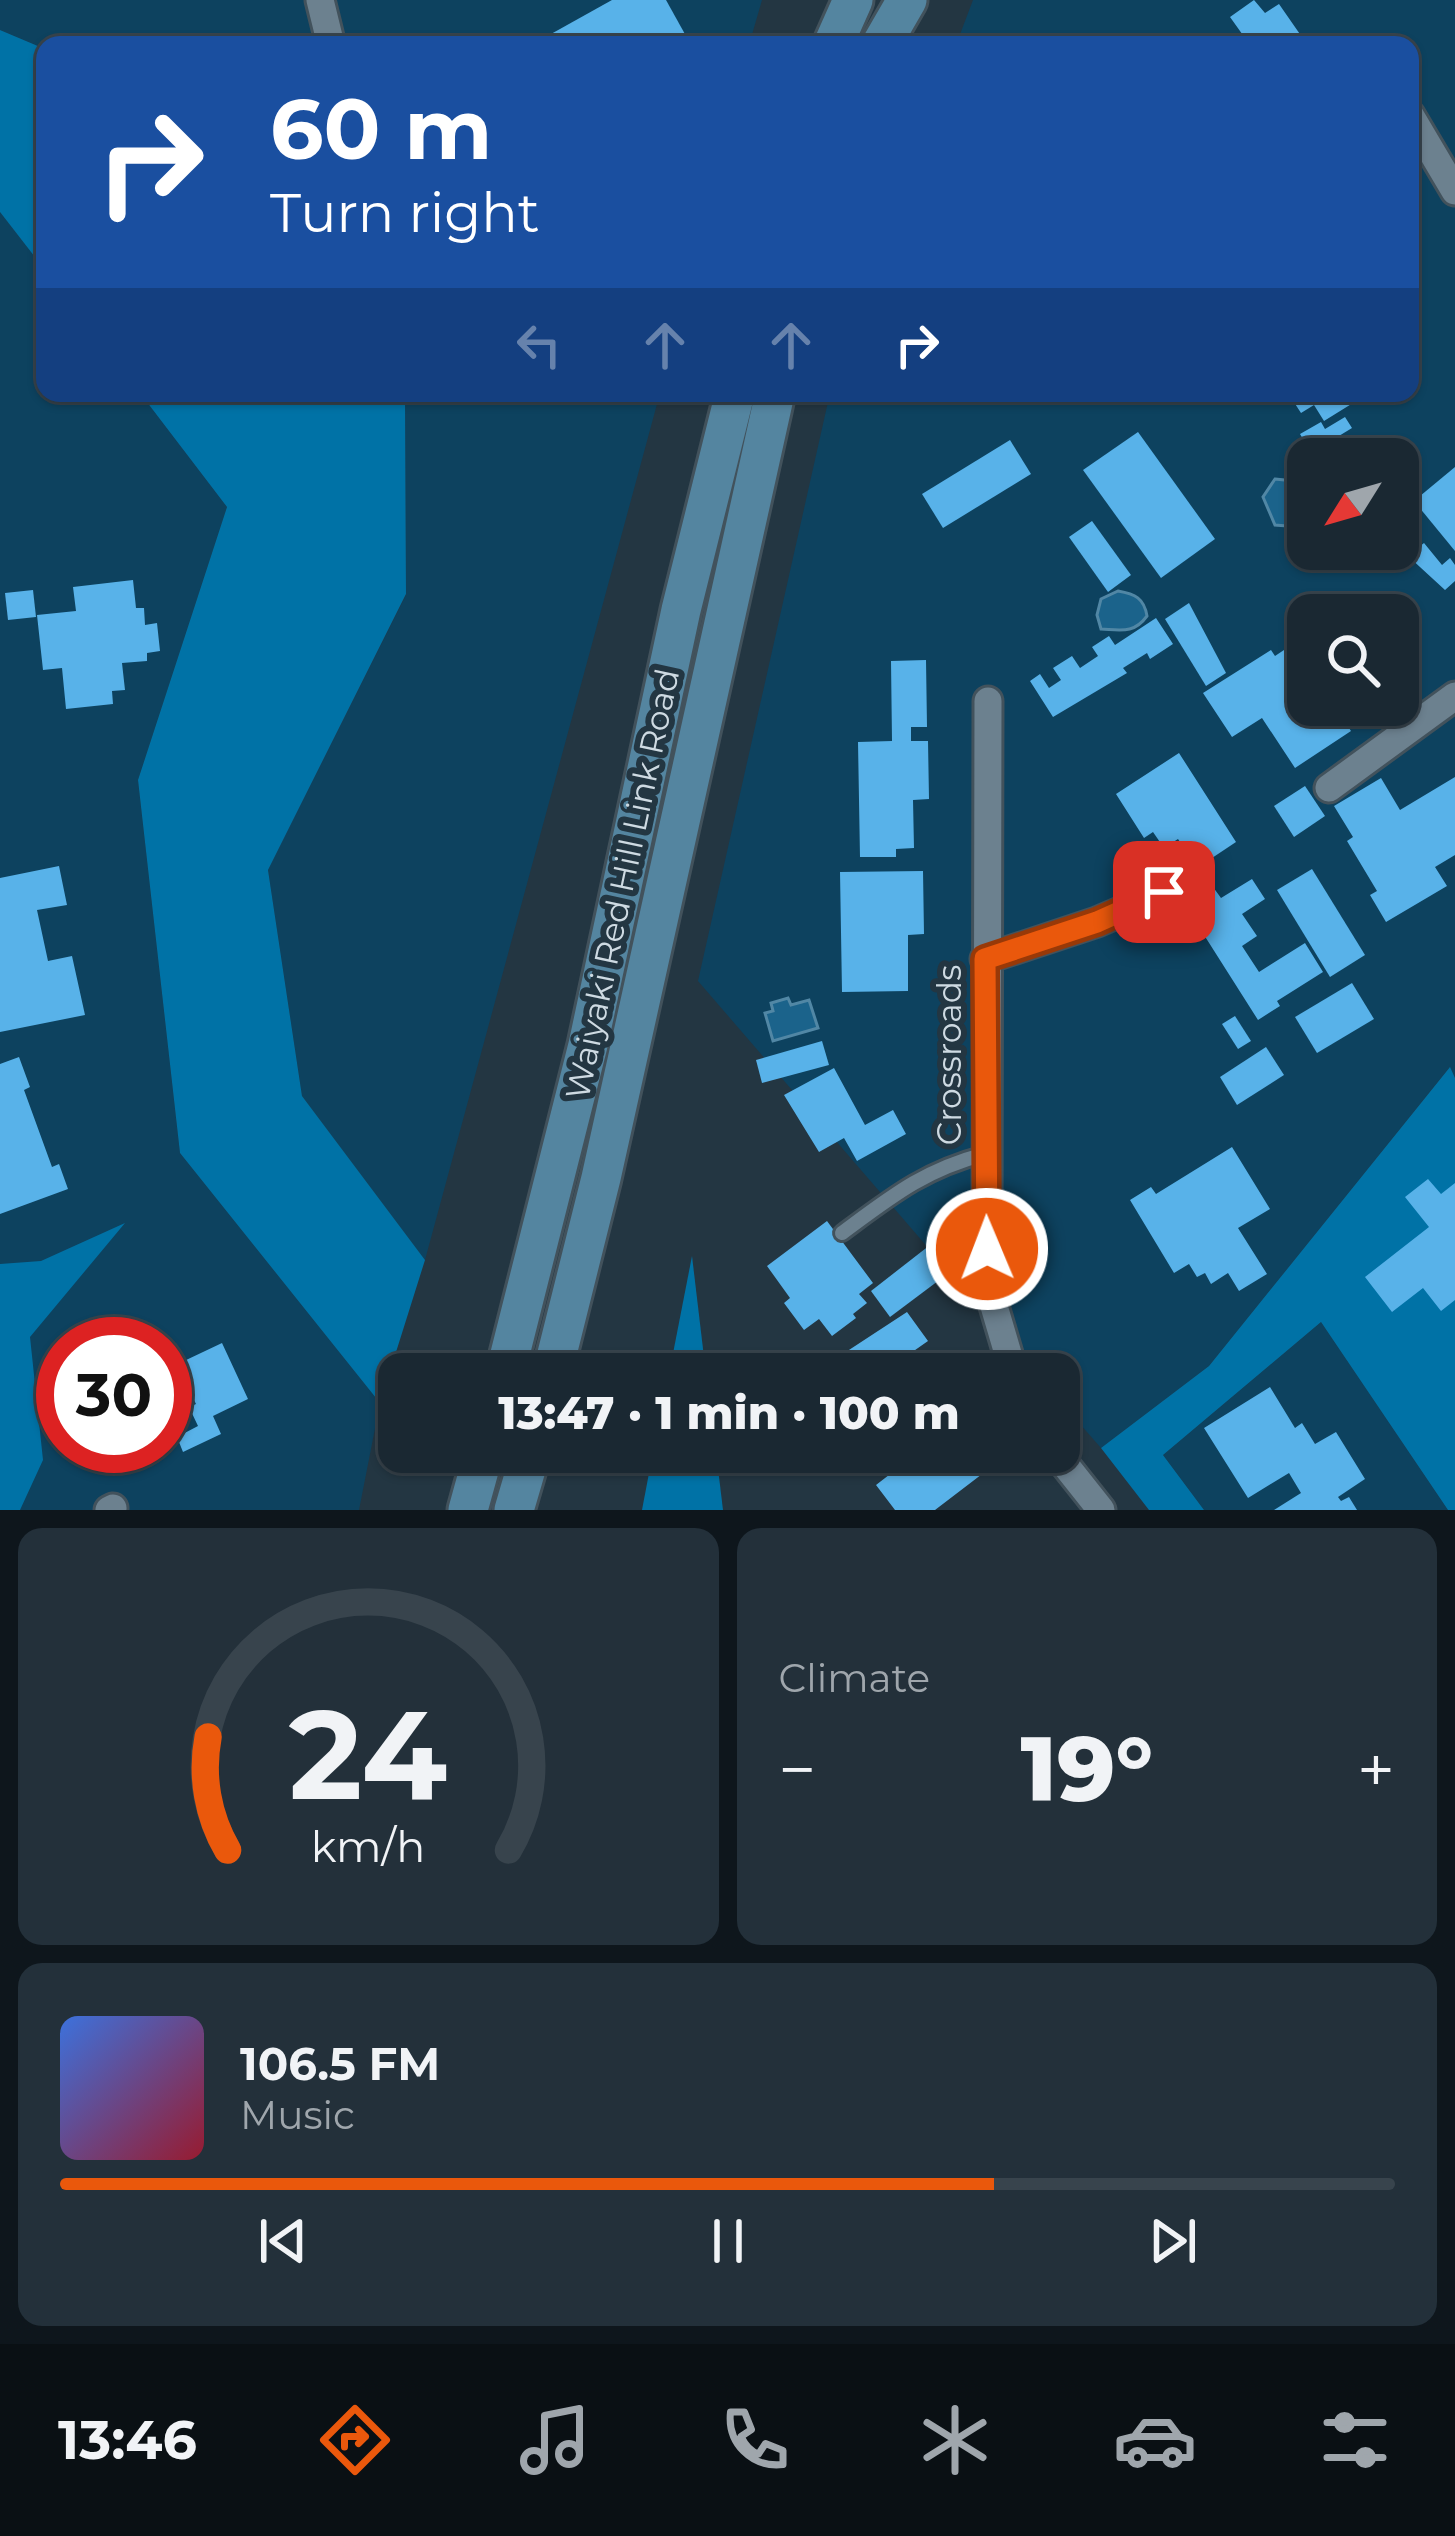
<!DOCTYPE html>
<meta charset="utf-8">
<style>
body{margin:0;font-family:Montserrat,sans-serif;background:#23303a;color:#f1f3f6;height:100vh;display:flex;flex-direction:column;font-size:45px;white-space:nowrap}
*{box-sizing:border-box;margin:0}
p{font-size:39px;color:#9fa6ac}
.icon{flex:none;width:66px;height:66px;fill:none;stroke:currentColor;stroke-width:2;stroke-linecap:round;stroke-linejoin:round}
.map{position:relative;height:1510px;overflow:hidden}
.drawer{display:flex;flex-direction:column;gap:18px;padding:18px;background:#0e161c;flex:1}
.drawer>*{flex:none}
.banner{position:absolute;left:36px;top:36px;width:1383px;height:366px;border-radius:24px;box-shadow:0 3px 9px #0004,0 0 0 3px #38444d;background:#1a4fa0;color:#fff;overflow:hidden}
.needle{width:78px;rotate:233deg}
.fabs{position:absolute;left:1287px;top:438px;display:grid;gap:24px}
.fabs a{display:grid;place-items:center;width:132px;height:132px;border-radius:24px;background:#1a2832;box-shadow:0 3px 9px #0004,0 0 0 3px #38444d;font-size:60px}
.speed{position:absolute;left:36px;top:1317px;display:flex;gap:24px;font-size:60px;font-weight:700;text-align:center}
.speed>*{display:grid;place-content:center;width:156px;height:156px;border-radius:50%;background:#1a2832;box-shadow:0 3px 9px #0004,0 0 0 3px #38444d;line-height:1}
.speed .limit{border:18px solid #d22;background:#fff;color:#111}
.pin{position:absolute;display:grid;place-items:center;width:102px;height:102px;color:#fff;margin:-51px;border-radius:24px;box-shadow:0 6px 18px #0006}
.me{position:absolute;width:132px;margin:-66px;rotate:359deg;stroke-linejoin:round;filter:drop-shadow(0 0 9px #0008)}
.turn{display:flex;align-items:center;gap:42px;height:252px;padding:0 36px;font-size:54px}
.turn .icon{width:156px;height:156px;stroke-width:2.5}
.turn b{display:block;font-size:84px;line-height:102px}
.lanes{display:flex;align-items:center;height:114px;padding:0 36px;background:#0003;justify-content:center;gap:60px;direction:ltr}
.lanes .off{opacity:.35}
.big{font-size:90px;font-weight:800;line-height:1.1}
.drawer .tile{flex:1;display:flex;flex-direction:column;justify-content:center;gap:18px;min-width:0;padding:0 42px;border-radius:24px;background:#23303a}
.drawer .dial{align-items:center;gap:0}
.dial svg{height:312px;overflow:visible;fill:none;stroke:#38444d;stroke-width:7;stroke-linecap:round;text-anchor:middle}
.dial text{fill:#f1f3f6;stroke:none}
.song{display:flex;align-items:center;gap:36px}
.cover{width:144px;height:144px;border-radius:18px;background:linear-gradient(135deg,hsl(220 70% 55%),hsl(350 70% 35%))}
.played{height:12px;border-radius:6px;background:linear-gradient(90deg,#ea580c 70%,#38444d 70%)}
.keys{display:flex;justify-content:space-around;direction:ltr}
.heat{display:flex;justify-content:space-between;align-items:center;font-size:66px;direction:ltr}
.drawer .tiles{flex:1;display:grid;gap:18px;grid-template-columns:1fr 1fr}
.tile:last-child{grid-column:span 2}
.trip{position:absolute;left:378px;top:1353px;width:702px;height:120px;border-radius:24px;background:#1a2832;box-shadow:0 3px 9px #0004,0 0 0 3px #38444d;font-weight:800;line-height:120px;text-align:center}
.tab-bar{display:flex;height:192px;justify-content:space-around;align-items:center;background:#0a1014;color:#9fa6ac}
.tab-bar .icon{width:84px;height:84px}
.tab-bar .active{color:#ea580c}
.tab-bar b{font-size:54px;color:#f1f3f6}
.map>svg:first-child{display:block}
.green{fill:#0d425f;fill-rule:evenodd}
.forest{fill:#0072a6}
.water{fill:#1b638b;stroke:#5187a5;stroke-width:3}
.building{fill:#58b2e9}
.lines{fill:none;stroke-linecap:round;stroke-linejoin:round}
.lane-casing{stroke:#42525c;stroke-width:20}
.street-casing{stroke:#42525c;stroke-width:33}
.secondary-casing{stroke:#42525c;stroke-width:45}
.lane{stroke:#6c818f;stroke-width:14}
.street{stroke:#6c818f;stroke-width:27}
.secondary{stroke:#5485a0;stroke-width:39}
.route-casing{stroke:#983908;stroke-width:30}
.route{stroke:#ea580c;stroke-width:21}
.labels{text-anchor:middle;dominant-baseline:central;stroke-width:12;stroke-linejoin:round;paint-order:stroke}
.street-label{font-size:33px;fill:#cedae2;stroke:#233642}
</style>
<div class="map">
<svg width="1455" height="1510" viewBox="0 0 1455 1510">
<rect width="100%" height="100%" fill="#233642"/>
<!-- green -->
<g class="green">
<polygon points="0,0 762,0 749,45 45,49 0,30"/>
<path d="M 973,0 L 1455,0 L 1455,1078 L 1449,1068 L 1209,1366 L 1101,1448 L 1059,1400 L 1059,1374 L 1037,1374 L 698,981 L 830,393 L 1410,393 L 1410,45 L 956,45 ZM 1308,459 L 1398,459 L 1398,549 L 1308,549 ZM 1308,615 L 1398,615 L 1398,705 L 1308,705 Z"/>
<path d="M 0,212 L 45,270 L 45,393 L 140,393 L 227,507 L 138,780 L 180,1153 L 380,1403 L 359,1510 L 0,1510 ZM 63,1344 L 165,1344 L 165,1446 L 63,1446 Z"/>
<polygon points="405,393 660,393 425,1260 302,1096 268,870 406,595"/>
<polygon points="1321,1322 1448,1510 1204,1510 1163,1455"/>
</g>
<!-- forest -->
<g class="forest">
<polygon points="0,30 45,49 45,270 0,212"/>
<polygon points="140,393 405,393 406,594 268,870 302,1096 425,1260 380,1403 180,1153 138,780 227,507"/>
<polygon points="1450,1067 1455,1078 1455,1510 1448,1510 1321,1322 1163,1455 1204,1510 1149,1510 1101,1448 1209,1366"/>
<polygon points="125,1223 30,1337 43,1460 20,1510 0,1510 0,1264 41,1261"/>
<polygon points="692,1256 706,1374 669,1374"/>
<polygon points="653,1452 716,1452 723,1510 642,1510"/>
</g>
<!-- water -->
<g class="water">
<polygon points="1275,479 1294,481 1302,494 1298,515 1287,526 1275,525 1263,497"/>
<path d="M 1118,591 C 1135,594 1144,598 1147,616 C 1134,634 1121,630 1101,629 L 1097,615 L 1101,599 Z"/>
<polygon points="788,998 791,1005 809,1000 818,1028 773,1041 765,1013 773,1011 771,1003"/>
</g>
<!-- building -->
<g class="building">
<polygon points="612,0 666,0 691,45 558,45 551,34"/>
<polygon points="1254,0 1265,13 1279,4 1304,40 1297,45 1250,45 1230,17"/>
<polygon points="1288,393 1357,393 1349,398 1353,403 1324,421 1314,405 1301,413"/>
<polygon points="1345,417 1352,428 1311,453 1300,434 1321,422 1325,429"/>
<polygon points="1138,432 1215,539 1161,578 1083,470"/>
<polygon points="1010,440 1031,474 943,528 922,494"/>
<polygon points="1339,442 1346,454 1364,443 1374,459 1321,459 1318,455"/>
<polygon points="1455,467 1455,551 1414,501"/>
<polygon points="1092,521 1131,575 1108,592 1069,537"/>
<polygon points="1424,543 1442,565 1450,558 1455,565 1455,581 1445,590 1408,556"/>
<polygon points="133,580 136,608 144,608 145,625 157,623 160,651 147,653 147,661 122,663 125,690 112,691 113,704 66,709 62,668 43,670 37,615 76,611 73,587"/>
<polygon points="33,590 36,617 8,620 5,593"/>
<polygon points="1189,603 1226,673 1206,686 1165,619"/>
<polygon points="1156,618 1173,644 1150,659 1147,653 1123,668 1127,673 1053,717 1030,681 1040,674 1049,688 1061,680 1053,668 1072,656 1080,668 1098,656 1092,647 1109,636 1115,645"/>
<polygon points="1308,634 1308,705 1334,705 1351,731 1295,768 1262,718 1232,737 1203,693 1271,650 1275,656"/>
<polygon points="926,660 927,727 911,727 911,741 928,741 929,799 913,800 914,848 896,849 896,857 860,857 858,742 892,741 891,661"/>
<polygon points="1179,753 1236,842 1197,868 1178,839 1164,848 1153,832 1144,838 1116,794"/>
<polygon points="1455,777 1455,855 1435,867 1447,886 1386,922 1370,895 1377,891 1347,841 1353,837 1334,806 1381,778 1400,810"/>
<polygon points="1305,786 1325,816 1294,837 1274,806"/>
<polygon points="59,866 67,905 37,910 48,961 72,956 85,1015 0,1032 0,878"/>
<polygon points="1312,869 1365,955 1330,977 1277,890"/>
<polygon points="923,871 924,934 908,935 908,991 842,992 840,872"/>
<polygon points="1252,879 1265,899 1242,914 1257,936 1242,946 1259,972 1305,943 1323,972 1277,1001 1280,1006 1258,1020 1185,905 1213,887 1221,898"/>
<polygon points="1352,983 1374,1019 1317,1053 1295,1017"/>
<polygon points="1235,1016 1251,1041 1238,1049 1222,1024"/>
<polygon points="822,1041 829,1065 762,1083 756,1060"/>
<polygon points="1266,1047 1284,1075 1237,1105 1220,1077"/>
<polygon points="19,1057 30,1087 24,1090 52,1167 59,1164 68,1189 0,1214 0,1064"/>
<polygon points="834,1068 865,1125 893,1110 906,1134 857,1161 844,1138 819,1152 784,1095"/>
<polygon points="1232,1147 1270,1209 1238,1228 1267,1274 1239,1291 1228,1273 1211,1284 1205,1273 1197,1277 1189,1264 1174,1273 1130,1200 1151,1187 1156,1194"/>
<polygon points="1428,1179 1441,1194 1455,1183 1455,1300 1441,1311 1423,1288 1392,1312 1365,1277 1429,1227 1405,1197"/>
<polygon points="827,1221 873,1283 859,1294 867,1303 853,1314 856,1318 832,1336 819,1319 804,1330 784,1303 790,1298 767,1266"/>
<polygon points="930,1245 950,1272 890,1317 871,1291"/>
<polygon points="907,1312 928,1341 908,1355 922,1374 822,1374 828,1369 826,1365"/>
<polygon points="107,1317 114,1333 88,1344 72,1344 68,1333"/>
<polygon points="222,1343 248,1399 213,1416 221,1434 183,1452 177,1437 198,1426 189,1407 196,1404 182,1376 165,1384 165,1370"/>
<polygon points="1270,1387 1295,1428 1302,1423 1315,1444 1336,1432 1365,1479 1338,1497 1341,1501 1349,1497 1357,1510 1274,1510 1301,1493 1289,1473 1248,1498 1204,1428"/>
<polygon points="879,1452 978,1452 990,1468 935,1510 895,1510 876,1485 907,1461 903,1457 888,1469 876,1454"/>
</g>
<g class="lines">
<defs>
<path id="lane" d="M 842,1233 C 892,1196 924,1170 985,1154"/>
<g id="street">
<polyline points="320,0 331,45"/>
<polyline points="1410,115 1455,191"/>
<polyline points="988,701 987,1249 991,1296 1014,1374"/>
<polyline points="1329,788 1455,696"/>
<polyline points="985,959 1097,922 1164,893"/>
<polyline points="1055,1452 1101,1510"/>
<polyline points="109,1510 113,1508"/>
</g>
<g id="secondary">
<polyline points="833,45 853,0"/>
<polyline points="881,45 907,0"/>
<polyline points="505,1374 588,1045 681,610 735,393"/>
<polyline points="552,1374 601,1178 775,393"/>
<polyline points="468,1510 484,1452"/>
<polyline points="514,1510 531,1452"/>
</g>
</defs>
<!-- lane casing -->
<use href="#lane" class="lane-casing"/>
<!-- street casing -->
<use href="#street" class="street-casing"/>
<!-- secondary casing -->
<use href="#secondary" class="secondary-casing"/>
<!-- lane -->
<use href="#lane" class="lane"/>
<!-- street -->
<use href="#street" class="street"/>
<!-- secondary -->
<use href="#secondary" class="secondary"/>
</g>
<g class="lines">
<defs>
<polyline id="route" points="987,1249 985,959 1097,922 1164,892"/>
</defs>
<!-- route casing -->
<use href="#route" class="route-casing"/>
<!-- route -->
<use href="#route" class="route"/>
</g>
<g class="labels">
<!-- street labels -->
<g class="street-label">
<text transform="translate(622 884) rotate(-78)">Waiyaki Red Hill Link Road</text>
<text transform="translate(949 1055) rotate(-90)">Crossroads</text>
</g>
</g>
</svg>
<div class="fabs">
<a><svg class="needle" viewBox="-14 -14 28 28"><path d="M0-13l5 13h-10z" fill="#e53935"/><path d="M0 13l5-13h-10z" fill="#9fa6ac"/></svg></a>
<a><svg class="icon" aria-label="search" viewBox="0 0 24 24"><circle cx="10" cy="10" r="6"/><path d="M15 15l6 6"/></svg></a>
</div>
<div class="speed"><div class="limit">30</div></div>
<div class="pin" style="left:1164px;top:892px;background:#d93025"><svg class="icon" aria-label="arrive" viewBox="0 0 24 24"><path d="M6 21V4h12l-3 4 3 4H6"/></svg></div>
<svg class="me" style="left:987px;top:1249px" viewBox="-20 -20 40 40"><circle r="17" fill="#ea580c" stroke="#fff" stroke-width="3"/><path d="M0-11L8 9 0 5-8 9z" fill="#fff"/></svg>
<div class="trip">13:47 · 1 min · 100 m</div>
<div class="banner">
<div class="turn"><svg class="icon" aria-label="right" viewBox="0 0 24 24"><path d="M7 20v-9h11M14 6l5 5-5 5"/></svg><div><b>60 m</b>Turn right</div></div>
<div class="lanes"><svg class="icon off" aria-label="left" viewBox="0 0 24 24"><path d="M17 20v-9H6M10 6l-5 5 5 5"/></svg><svg class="icon off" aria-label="ahead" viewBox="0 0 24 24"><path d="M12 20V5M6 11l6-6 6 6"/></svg><svg class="icon off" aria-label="ahead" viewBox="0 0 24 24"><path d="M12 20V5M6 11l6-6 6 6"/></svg><svg class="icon" aria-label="right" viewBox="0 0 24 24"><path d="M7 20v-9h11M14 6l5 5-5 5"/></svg></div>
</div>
</div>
<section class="drawer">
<div class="tiles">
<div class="tile dial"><svg viewBox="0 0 100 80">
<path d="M14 69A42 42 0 1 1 86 69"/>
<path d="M14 69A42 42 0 0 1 9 40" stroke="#ea580c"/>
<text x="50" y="56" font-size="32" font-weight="700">24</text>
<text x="50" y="72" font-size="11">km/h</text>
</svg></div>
<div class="tile"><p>Climate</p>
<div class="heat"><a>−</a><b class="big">19°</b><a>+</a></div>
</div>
<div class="tile">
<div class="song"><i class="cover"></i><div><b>106.5 FM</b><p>Music</p></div></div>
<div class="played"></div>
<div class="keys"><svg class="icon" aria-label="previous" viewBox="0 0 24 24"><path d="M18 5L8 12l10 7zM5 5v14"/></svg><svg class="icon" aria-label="pause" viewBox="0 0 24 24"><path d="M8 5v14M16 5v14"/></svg><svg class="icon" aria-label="next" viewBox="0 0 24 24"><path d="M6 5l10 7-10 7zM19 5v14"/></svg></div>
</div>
</div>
</section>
<nav class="tab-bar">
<b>13:46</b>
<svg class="icon active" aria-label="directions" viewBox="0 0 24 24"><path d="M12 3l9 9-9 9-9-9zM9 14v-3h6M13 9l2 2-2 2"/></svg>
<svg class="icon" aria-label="music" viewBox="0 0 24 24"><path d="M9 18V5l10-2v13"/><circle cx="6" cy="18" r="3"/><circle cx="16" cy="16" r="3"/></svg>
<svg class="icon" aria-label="phone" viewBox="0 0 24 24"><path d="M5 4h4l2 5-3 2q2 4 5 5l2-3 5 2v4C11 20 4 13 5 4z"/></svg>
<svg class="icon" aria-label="climate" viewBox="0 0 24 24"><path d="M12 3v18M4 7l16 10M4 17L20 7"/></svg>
<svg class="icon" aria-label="car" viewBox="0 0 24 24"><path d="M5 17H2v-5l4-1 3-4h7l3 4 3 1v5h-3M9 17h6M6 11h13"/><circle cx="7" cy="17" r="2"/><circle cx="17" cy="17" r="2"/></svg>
<svg class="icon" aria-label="filters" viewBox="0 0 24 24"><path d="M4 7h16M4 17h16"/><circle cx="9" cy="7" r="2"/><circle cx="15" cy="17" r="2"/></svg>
</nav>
